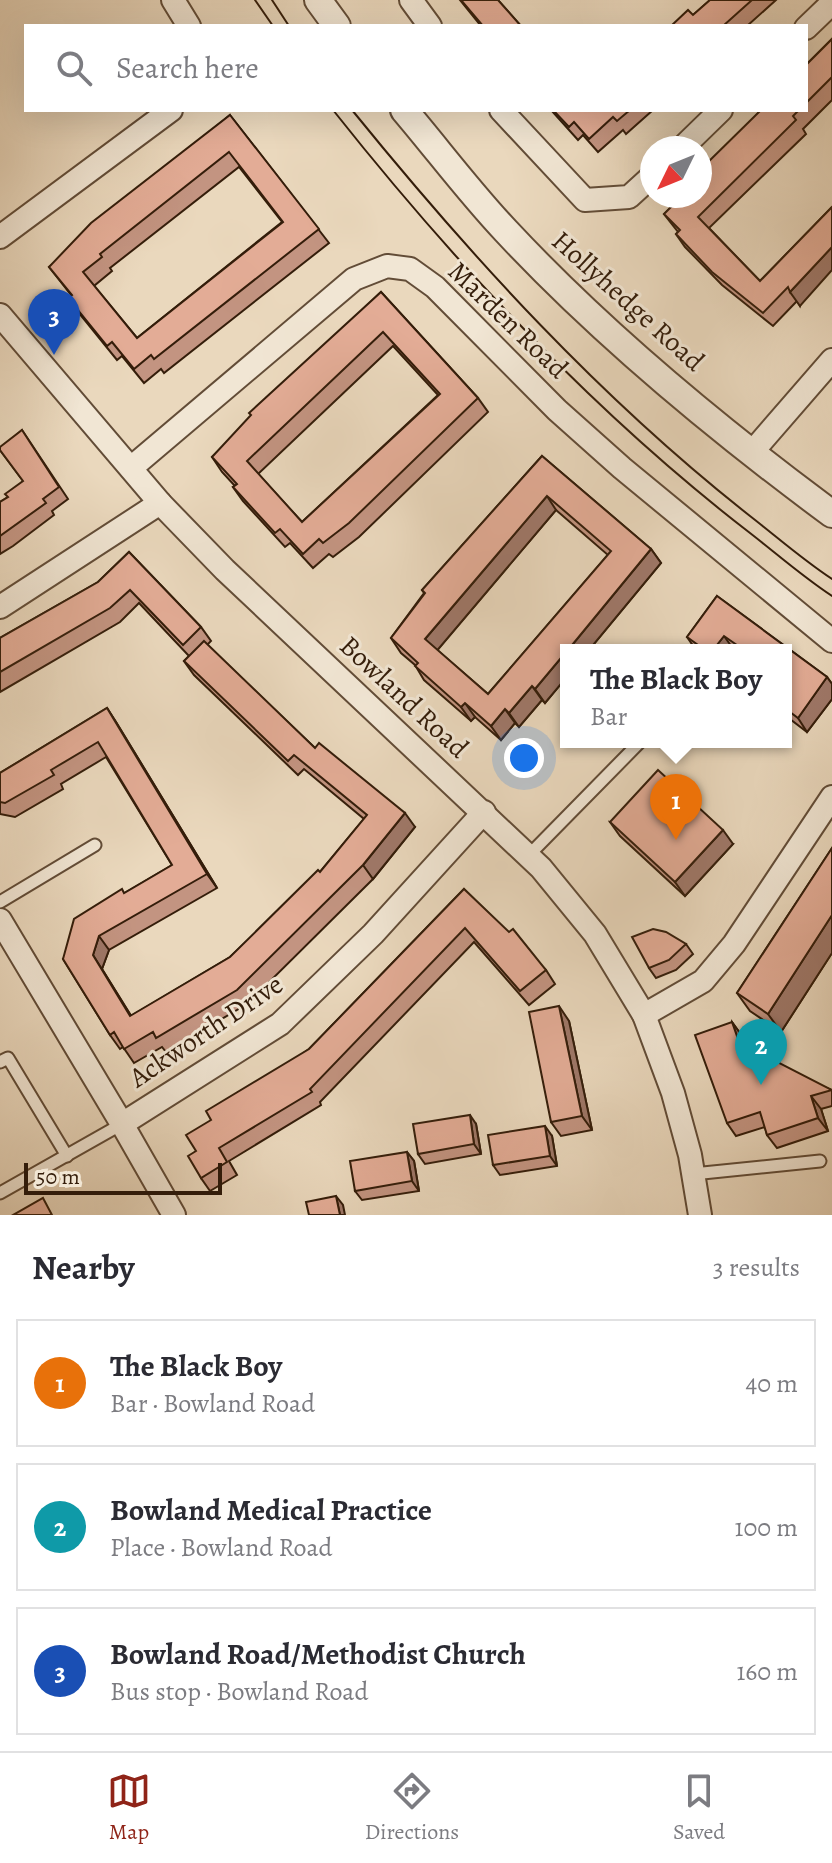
<!DOCTYPE html>
<meta charset="utf-8">
<style>
:root{--surface:#fff;--page:#f2f2f3;--text:#2b2b33;--muted:#7c7c81;--line:#e1e1e2;--accent:#8f2418}
body{margin:0;font-family:Alegreya,serif;background:var(--page);color:var(--text)}
.compass{position:absolute;left:640px;top:136px;width:72px;height:72px;border-radius:50%;background:var(--surface);box-shadow:0 8px 32px #0002;rotate:227deg}
.scale{position:absolute;left:24px;bottom:20px;width:198px;box-sizing:border-box;padding-left:8px;border:4px solid #341d0a;border-top:0;font-size:22px;line-height:28px;white-space:nowrap;color:#341d0a;-webkit-text-stroke:6px #f1e6d4;paint-order:stroke}
.you{position:absolute;left:524px;top:758px;width:28px;height:28px;margin:-20px;border:6px solid #fff;border-radius:50%;background:#1a73e8;box-shadow:0 0 0 12px #1a73e833}
.badge{display:grid;place-items:center;width:52px;height:52px;border-radius:50%;background:var(--accent);color:#fff;font-size:26px;font-weight:700}
.pin{position:absolute;translate:-50% -66px;filter:drop-shadow(0 2px 4px #0008)}
.pin::after{content:'';position:absolute;top:42px;width:28px;height:24px;background:inherit;clip-path:polygon(0 0,100% 0,50% 100%)}
.popup{position:absolute;left:560px;top:644px;width:232px;height:104px;box-sizing:border-box;display:grid;place-content:center;border-radius:0px;background:var(--surface);filter:drop-shadow(0 2px 6px #0005);font-size:26px;white-space:nowrap;color:var(--muted)}
.popup b{font-size:30px;color:var(--text)}
.popup::after{content:'';position:absolute;left:50%;top:100%;margin-left:-16px;border:16px solid transparent;border-top-color:var(--surface)}
.list{margin:0;padding:0;list-style:none}
h2{display:flex;justify-content:space-between;align-items:center;height:104px;margin:0;padding:0 32px;font-size:34px}
h2 small{font-size:26px;font-weight:400;color:var(--muted)}
.list li{display:grid;grid-template-columns:52px 1fr auto;gap:24px;align-items:center;box-sizing:border-box;height:128px;margin:0 16px 16px;padding:0 16px;border:2px solid var(--line);border-radius:0px}
.list b{display:block;font-size:30px;white-space:nowrap}
.list p{margin:0;font-size:26px;white-space:nowrap;color:var(--muted)}
.list em{font-size:26px;font-style:normal;color:var(--muted)}
.icon{flex:none;width:44px;height:44px;fill:none;stroke:currentColor;stroke-width:2;stroke-linecap:round;stroke-linejoin:round}
.map{position:relative;flex:none;width:832px;height:1215px;overflow:hidden}
.search{position:absolute;background:var(--surface);box-shadow:0 8px 32px #0002;left:24px;right:24px;top:24px;height:88px;display:flex;align-items:center;gap:20px;box-sizing:border-box;padding:0 28px;border-radius:0px;color:var(--muted);font-size:30px}
.sheet{height:536px;background:var(--surface)}
nav{display:flex;justify-content:space-around;align-items:center;box-sizing:border-box;height:112px;border-top:2px solid var(--line);background:var(--surface);font-size:22px;color:var(--muted)}
nav a{display:grid;justify-items:center;gap:4px}
nav .on{color:var(--accent)}
.map>svg:first-child{display:block}
.lines{fill:none;stroke-linecap:round;stroke-linejoin:round}
.service-casing{stroke:#624c37;stroke-width:15}
.minor-casing{stroke:#624c37;stroke-width:26}
.tertiary-casing{stroke:#624c37;stroke-width:30}
.service{stroke:#f1e6d4;stroke-width:11}
.minor{stroke:#f1e6d4;stroke-width:22}
.tertiary{stroke:#f1e6d4;stroke-width:26}
.tram{stroke:#341d0a;stroke-width:2}
.wall{fill:#c39481;stroke:#341d0a;stroke-width:2;fill-rule:evenodd}
.shaded-wall{fill:#9f7869;stroke:#341d0a;stroke-width:2}
.building{fill:#e3ac96;stroke:#341d0a;stroke-width:2;fill-rule:evenodd}
.labels{text-anchor:middle;dominant-baseline:central;stroke-width:6;stroke-linejoin:round;paint-order:stroke}
.street-label{font-size:28px;fill:#341d0a;stroke:#f1e6d4}
</style>
<div class="map">
<svg width="832" height="1215" viewBox="0 0 832 1215">
<rect width="100%" height="100%" fill="#ead8bd"/>
<filter id="stains"><feTurbulence type="fractalNoise" baseFrequency=".0025" numOctaves="4"/><feColorMatrix values="0 0 0 0 .2 0 0 0 0 .09 0 0 0 0 .02 0 0 0 .5 -.17"/></filter>
<radialGradient id="worn" r=".72"><stop offset=".6" stop-color="#630" stop-opacity="0"/><stop offset="1" stop-color="#630" stop-opacity=".3"/></radialGradient>
<g class="lines">
<g class="service-casing">
<g id="service">
<polyline points="528,856 640,742"/>
<polyline points="0,902 95,845"/>
<polyline points="0,1062 8,1058 67,1156"/>
<polyline points="693,1174 820,1161"/>
<polyline points="0,1193 122,1124"/>
</g>
</g>
<g class="minor-casing">
<g id="minor">
<polyline points="173,0 189,26"/>
<polyline points="411,0 430,26"/>
<polyline points="806,28 832,3"/>
<polyline points="501,110 585,200 629,197 652,176"/>
<polyline points="682,148 721,110"/>
<polyline points="0,237 171,110"/>
<polyline points="0,315 160,503 225,570 541,868 595,934 644,1015 673,1093 690,1155 700,1215"/>
<polyline points="753,451 832,360"/>
<polyline points="131,468 354,279 387,266 410,269 435,287 557,410 622,468 832,641"/>
<polyline points="0,607 160,503"/>
<polyline points="0,920 122,1124 280,1024 373,934 484,812"/>
<polyline points="644,1015 703,981 734,944 832,797"/>
<polyline points="122,1124 174,1215"/>
</g>
</g>
<g class="tertiary-casing">
<g id="tertiary">
<polyline points="318,0 337,26"/>
<path d="M404 110C438 150 470 193 506 231 604 336 717 429 832 514"/>
</g>
</g>
<use href="#service" class="service"/>
<use href="#minor" class="minor"/>
<use href="#tertiary" class="tertiary"/>
<g class="tram">
<polyline points="255,0 273,26"/>
<polyline points="272,0 289,26"/>
<path d="M333 110C455 264 594 413 750 533 777 554 803 577 832 596"/>
<path d="M352 110C472 258 600 398 750 516 777 537 803 560 832 579"/>
</g>
</g>
<g class="wall">
<polygon points="460,0 498,0 521,26 481,26"/>
<polygon points="710,0 776,0 747,26 671,26 693,15"/>
<polygon points="832,39 832,100 803,129 806,134 709,228 760,281 832,207 800,306 797,301 773,326 722,285 685,247 676,234 678,232 664,214 682,196 761,110 806,110 806,65"/>
<polygon points="551,110 653,110 626,134 623,130 598,152 583,135 578,140"/>
<path d="M230 115 329 243 164 373 161 369 144 383 122 356 117 360 78 312 68 298 71 295 49 267ZM239 167 282 222 137 338 94 286 112 271 110 268Z"/>
<path d="M381 292 478 398 488 412 359 537 333 557 329 554 313 568 290 543 285 547 243 501 233 487 235 486 222 472 212 457ZM393 346 438 395 302 522 258 474Z"/>
<polygon points="22,430 68,499 52,511 54,515 13,546 0,554 0,502 8,497 23,481 0,450"/>
<path d="M542 456 651 549 661 563 545 703 542 700 519 727 515 723 501 740 475 717 471 721 424 680 415 665 401 653 391 638 424 593 422 590ZM556 510 608 555 488 694 437 650Z"/>
<polygon points="129,552 201,627 211,641 207,645 315,748 415,827 373,879 247,1004 166,1052 162,1047 134,1063 123,1047 120,1049 110,1035 63,959 125,893 172,865 106,757 61,784 63,789 15,817 0,814 0,773 107,708 116,722 217,888 109,950 102,969 131,1016 230,957 320,872 364,819 304,769 298,775 194,675 184,661 189,656 139,603 120,622 0,692 0,638 98,582"/>
<polygon points="717,596 827,677 832,684 832,699 807,732 786,716 786,650 696,650 687,637"/>
<polygon points="610,822 733,844 685,896 620,836"/>
<polygon points="832,848 832,953 781,1032 750,1011 737,993"/>
<polygon points="464,889 546,970 555,984 529,1005 474,942 320,1102 321,1105 229,1161 237,1175 210,1191 201,1178 196,1151 211,1120 309,1049"/>
<polygon points="686,944 693,954 676,970 656,978 649,968"/>
<polygon points="569,1021 592,1130 561,1136 551,1122"/>
<polygon points="732,1022 742,1036 749,1057 832,1090 832,1106 821,1109 828,1131 777,1148 767,1135 765,1127 736,1136 727,1123"/>
<polygon points="476,1124 481,1154 425,1164 418,1154"/>
<polygon points="552,1136 557,1166 500,1175 493,1165"/>
<polygon points="407,1152 414,1161 419,1191 362,1200 355,1191"/>
</g>
<g class="shaded-wall">
<polygon points="832,247 832,270 800,306 790,292"/>
<polygon points="547,496 556,510 435,653 425,639"/>
<polygon points="651,549 661,563 589,650 568,650"/>
<polygon points="724,636 734,650 713,650"/>
<polygon points="566,652 566,678 545,703 535,689"/>
<polygon points="827,677 832,684 832,699 807,732 798,718"/>
<polygon points="532,686 542,700 519,727 509,713"/>
<polygon points="465,703 475,717 471,721 461,707"/>
<polygon points="107,708 116,722 217,888 207,874"/>
<polygon points="505,709 515,723 501,740 491,726"/>
<polygon points="405,813 415,827 373,879 363,865"/>
<polygon points="723,830 733,844 685,896 675,882"/>
<polygon points="832,915 832,953 781,1032 768,1014"/>
<polygon points="99,936 109,950 102,969 140,1030 93,955"/>
<polygon points="559,1006 569,1021 592,1130 582,1116"/>
<polygon points="732,1022 742,1036 755,1072 745,1059"/>
<polygon points="811,1096 821,1109 828,1131 818,1118"/>
<polygon points="470,1115 476,1124 481,1154 474,1144"/>
<polygon points="545,1126 552,1136 557,1166 550,1156"/>
<polygon points="407,1152 414,1161 419,1191 412,1181"/>
<polygon points="336,1196 343,1205 345,1215 340,1215"/>
</g>
<g class="building">
<polygon points="461,0 498,0 521,26 483,26"/>
<polygon points="710,0 752,0 723,26 671,26 688,10 693,15"/>
<polygon points="832,39 832,77 806,103 806,65"/>
<polygon points="553,110 630,110 617,121 613,117 589,139 574,122 569,127"/>
<polygon points="761,110 799,110 793,116 796,120 698,217 760,281 832,207 832,247 790,292 788,287 763,313 712,272 676,234 680,230 664,214 682,196 700,196 700,170"/>
<path d="M230 115 319 229 154 359 151 355 134 369 112 342 107 346 68 298 72 295 49 267 91 223ZM229 152 283 222 137 338 83 272 102 257 100 254Z"/>
<path d="M381 292 478 398 349 523 323 543 319 539 303 554 280 529 275 533 233 487 237 484 212 457 251 415 249 413ZM383 332 440 394 302 522 247 461Z"/>
<polygon points="22,430 59,487 43,499 46,503 0,536 0,502 8,497 5,494 23,481 0,450 0,447"/>
<path d="M542 456 651 549 568 650H566V652L535 689 532 686 509 713 505 709 491 726 465 703 461 707 415 666 418 663 391 638 425 593 422 590ZM547 496 611 551 488 694 425 639Z"/>
<polygon points="129,552 201,627 183,645 130,590 110,608 0,672 0,638 98,582"/>
<polygon points="717,596 827,677 798,718 786,709 786,688 789,684 786,681 786,650 744,650 724,636 713,650 705,650 687,637"/>
<polygon points="204,641 315,748 319,743 405,813 363,865 237,990 156,1038 153,1032 124,1049 114,1032 110,1035 63,959 74,919 122,889 124,893 172,865 98,742 51,770 54,775 5,803 0,802 0,773 107,708 207,874 99,936 93,955 130,1016 230,957 318,870 320,872 367,815 294,755 288,761 184,661"/>
<polygon points="658,770 723,830 675,882 610,822"/>
<polygon points="832,848 832,915 768,1014 737,993"/>
<polygon points="464,889 509,932 513,929 546,970 520,991 465,928 310,1089 312,1092 219,1148 227,1162 201,1178 188,1156 196,1151 186,1135 211,1120 206,1111 309,1049"/>
<polygon points="653,929 666,932 686,944 669,960 649,968 632,937"/>
<polygon points="559,1006 582,1116 551,1122 529,1012"/>
<polygon points="732,1022 745,1059 760,1053 832,1090 811,1096 818,1118 767,1135 760,1112 727,1123 695,1035"/>
<polygon points="470,1115 474,1144 418,1154 413,1124"/>
<polygon points="545,1126 550,1156 493,1165 488,1135"/>
<polygon points="407,1152 412,1181 355,1191 350,1161"/>
<polygon points="336,1196 340,1215 309,1215 306,1202"/>
<polygon points="43,1198 52,1215 13,1215"/>
</g>
<g class="labels">
<g class="street-label">
<text transform="translate(628 301) rotate(42)">Hollyhedge Road</text>
<text transform="translate(508 320) rotate(44)">Marden Road</text>
<text transform="translate(404 697) rotate(43)">Bowland Road</text>
<text transform="translate(206 1031) rotate(-34)">Ackworth Drive</text>
</g>
</g>
<rect width="100%" height="100%" filter="url(#stains)"/>
<rect width="100%" height="100%" fill="url(#worn)"/>
</svg>
<svg class="compass" viewBox="-18 -18 36 36"><path d="M0-13l5 13h-10z" fill="#e53935"/><path d="M0 13l5-13h-10z" fill="#7c7c81"/></svg>
<div class="scale">50 m</div>
<div class="you"></div>
<div class="pin badge" style="left:676px;top:840px;background:#e8710a">1</div>
<div class="popup"><b>The Black Boy</b>Bar</div>
<div class="pin badge" style="left:761px;top:1085px;background:#0f9aa8">2</div>
<div class="pin badge" style="left:54px;top:355px;background:#1a4fb4">3</div>
<div class="search"><svg class="icon" aria-label="search" viewBox="0 0 24 24"><circle cx="10" cy="10" r="6"/><path d="M15 15l6 6"/></svg>Search here</div>
</div>
<section class="sheet">
<h2>Nearby<small>3 results</small></h2>
<ul class="list">
<li><span class="badge" style="background:#e8710a">1</span><div><b>The Black Boy</b><p>Bar · Bowland Road</p></div><em>40 m</em></li>
<li><span class="badge" style="background:#0f9aa8">2</span><div><b>Bowland Medical Practice</b><p>Place · Bowland Road</p></div><em>100 m</em></li>
<li><span class="badge" style="background:#1a4fb4">3</span><div><b>Bowland Road/Methodist Church</b><p>Bus stop · Bowland Road</p></div><em>160 m</em></li>
</ul>
</section>
<nav>
<a class="on"><svg class="icon" aria-label="map" viewBox="0 0 24 24"><path d="M3 6l6-2 6 2 6-2v14l-6 2-6-2-6 2zM9 4v14M15 6v14"/></svg>Map</a>
<a><svg class="icon" aria-label="directions" viewBox="0 0 24 24"><path d="M12 3l9 9-9 9-9-9zM9 14v-3h6M13 9l2 2-2 2"/></svg>Directions</a>
<a><svg class="icon" aria-label="saved" viewBox="0 0 24 24"><path d="M7 4h10v16l-5-4-5 4z"/></svg>Saved</a>
</nav>
